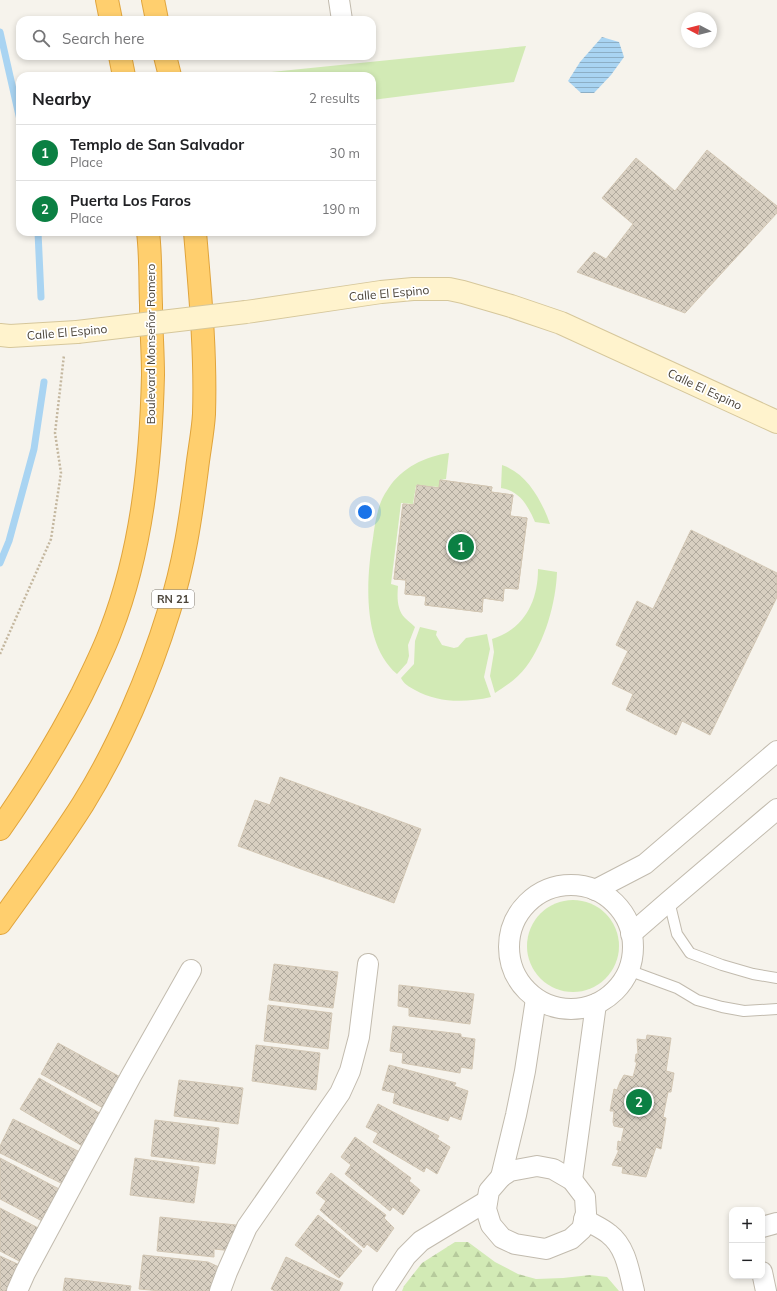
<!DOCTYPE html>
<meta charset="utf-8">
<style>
:root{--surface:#fff;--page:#f2f2f2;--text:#202124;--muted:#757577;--line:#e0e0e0;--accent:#0b8043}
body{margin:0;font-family:Mulish,sans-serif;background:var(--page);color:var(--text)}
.controls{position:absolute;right:12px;bottom:12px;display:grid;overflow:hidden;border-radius:8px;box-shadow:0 2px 6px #0003}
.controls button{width:36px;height:36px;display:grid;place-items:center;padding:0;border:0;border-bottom:1px solid var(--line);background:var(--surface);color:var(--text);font:20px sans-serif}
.compass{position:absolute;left:681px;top:12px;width:36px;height:36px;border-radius:50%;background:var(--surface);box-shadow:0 2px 6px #0003;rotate:277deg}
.you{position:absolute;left:365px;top:512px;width:14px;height:14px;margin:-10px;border:3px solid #fff;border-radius:50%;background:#1a73e8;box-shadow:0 0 0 6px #1a73e833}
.badge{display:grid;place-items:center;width:26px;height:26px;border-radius:50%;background:var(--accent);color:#fff;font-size:13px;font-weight:700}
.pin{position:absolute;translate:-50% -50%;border:2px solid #fff;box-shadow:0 1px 4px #0006}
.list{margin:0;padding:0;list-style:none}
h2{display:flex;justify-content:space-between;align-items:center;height:52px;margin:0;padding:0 16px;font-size:17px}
h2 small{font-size:13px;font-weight:400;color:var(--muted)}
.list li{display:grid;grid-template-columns:26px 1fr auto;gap:12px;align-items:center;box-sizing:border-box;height:56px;padding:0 16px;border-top:1px solid var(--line)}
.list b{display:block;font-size:15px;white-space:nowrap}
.list p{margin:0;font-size:13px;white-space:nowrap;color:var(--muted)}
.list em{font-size:13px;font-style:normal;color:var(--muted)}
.icon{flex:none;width:22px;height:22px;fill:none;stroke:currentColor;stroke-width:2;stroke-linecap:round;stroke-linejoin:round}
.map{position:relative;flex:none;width:777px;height:1291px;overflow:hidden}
.search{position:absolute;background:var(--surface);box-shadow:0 2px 6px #0003;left:16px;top:16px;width:360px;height:44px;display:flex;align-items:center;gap:10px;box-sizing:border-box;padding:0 14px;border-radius:12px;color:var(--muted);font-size:15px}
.panel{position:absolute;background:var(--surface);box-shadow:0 2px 6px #0003;left:16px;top:72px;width:360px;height:164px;border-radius:12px}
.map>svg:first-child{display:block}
.grass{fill:#d2eab5}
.forest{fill:url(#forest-firs)}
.water{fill:url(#water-rules)}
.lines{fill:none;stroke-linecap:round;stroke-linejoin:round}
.stream{stroke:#a9d4f2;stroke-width:7}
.building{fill:url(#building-cross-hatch);stroke:#d3c7b4}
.lane-casing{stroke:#c2bbae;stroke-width:12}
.street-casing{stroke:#c2bbae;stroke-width:22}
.secondary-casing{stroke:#d6c79b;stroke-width:24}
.highway-casing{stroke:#e0a43c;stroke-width:24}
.path{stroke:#c4b79f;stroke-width:2.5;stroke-dasharray:2 2;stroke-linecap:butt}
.lane{stroke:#fff;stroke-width:10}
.street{stroke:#fff;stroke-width:20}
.secondary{stroke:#fff3cd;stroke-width:22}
.highway{stroke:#ffcf6e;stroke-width:22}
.secondary-bridge-casing{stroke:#d6c79b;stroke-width:24;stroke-linecap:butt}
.secondary-bridge{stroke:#fff3cd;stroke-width:22}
.labels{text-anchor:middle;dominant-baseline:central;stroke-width:3.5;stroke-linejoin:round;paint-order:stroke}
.shield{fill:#fff;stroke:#817c74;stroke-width:1}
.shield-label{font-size:11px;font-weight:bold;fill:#4b4439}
.street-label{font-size:12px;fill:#4b4439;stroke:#fff}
</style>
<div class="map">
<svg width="777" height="1291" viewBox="0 0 777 1291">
<defs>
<pattern id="forest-firs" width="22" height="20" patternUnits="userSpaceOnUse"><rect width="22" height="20" fill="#d2eab5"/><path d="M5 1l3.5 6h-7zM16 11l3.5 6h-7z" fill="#b6ca9c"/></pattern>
<pattern id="water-rules" width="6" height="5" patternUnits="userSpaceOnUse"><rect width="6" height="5" fill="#a9d4f2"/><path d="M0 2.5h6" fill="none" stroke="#8caec5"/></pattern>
<pattern id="building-cross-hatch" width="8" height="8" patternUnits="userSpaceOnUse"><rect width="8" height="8" fill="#d8cfc1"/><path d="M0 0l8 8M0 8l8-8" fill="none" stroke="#b1aa9e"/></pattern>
</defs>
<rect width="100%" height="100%" fill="#f6f3ec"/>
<g class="grass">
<polygon points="526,46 514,82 372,100 372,76 243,76 243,75"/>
<path d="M449 453 446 479 440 480 439 487 417 485 416 486 413 504 401 503 391 584 398 586C397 597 397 610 405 618 408 621 412 624 415 627L408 645 409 656 407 663 397 674C362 644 366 580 373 538 375 522 378 502 388 489 401 468 426 456 449 453Z"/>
<path d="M502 465C527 473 542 501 550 524L535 522C528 506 520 491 501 488Z"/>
<path d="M538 569 557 572C556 602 545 642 526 667 518 678 506 686 495 693L490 676 494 652 492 639C524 629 538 602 538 569Z"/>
<path d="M420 627 437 631 436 635 442 645 454 648 458 647 466 638 487 634 490 649 484 677 491 697C465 703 438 703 415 690 409 687 403 683 401 678L414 664 415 641Z"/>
<circle cx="573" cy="946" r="46"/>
</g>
<polygon class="forest" points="455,1242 468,1242 495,1262 518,1274 536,1279 563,1278 590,1275 607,1277 619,1291 402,1291 404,1286 422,1263"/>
<polygon class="water" points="602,37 619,42 624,57 611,75 594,93 581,93 568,81 580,62"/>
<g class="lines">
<g class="stream">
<polyline points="0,32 20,120"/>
<polyline points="38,232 41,297"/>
<polyline points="0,563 9,541 34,449 44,382"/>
</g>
</g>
<g class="building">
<polygon points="707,150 777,206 777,213 685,313 577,272 594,252 606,259 633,224 602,198 636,158 675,191"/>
<polygon points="440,480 492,487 491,492 513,495 510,516 527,518 518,589 504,588 503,601 483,598 482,612 425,605 426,596 405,594 406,580 394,579 403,504 414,505 417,485 439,488"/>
<polygon points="440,480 492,487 491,492 513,495 510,516 527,518 518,589 504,588 503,601 483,598 482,612 425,605 426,596 405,594 406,580 394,579 403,504 414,505 417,485 439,488"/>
<polygon points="691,530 777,573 777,597 710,735 682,721 676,735 626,710 633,694 612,684 628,651 616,645 637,601 653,609"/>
<polygon points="280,777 421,829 394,903 238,846 255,800 270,805"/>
<polygon points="274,964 338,972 333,1008 269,1000"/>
<polygon points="399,985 474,994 470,1024 409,1016 409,1008 398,1006"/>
<polygon points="268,1005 332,1013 328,1049 264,1041"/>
<polygon points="393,1026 461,1034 461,1037 475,1039 472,1069 461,1067 460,1073 402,1063 403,1053 390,1051"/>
<polygon points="647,1035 671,1038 666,1071 674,1073 671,1092 668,1092 663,1117 666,1118 661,1149 656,1147 646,1177 622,1173 623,1167 612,1165 619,1150 617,1150 618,1141 621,1142 624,1128 614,1126 613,1122 614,1111 610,1111 614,1089 617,1090 620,1082 624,1075 633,1077 637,1062 635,1062 636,1054 638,1054 637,1039 646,1040"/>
<polygon points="58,1043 124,1079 107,1110 41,1074"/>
<polygon points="256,1045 320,1053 316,1090 252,1081"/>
<polygon points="389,1065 456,1083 454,1086 468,1091 461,1120 450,1116 448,1121 393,1103 395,1093 382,1090"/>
<polygon points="39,1078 103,1115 84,1147 20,1109"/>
<polygon points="179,1080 243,1088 238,1124 174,1116"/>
<polygon points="378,1104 439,1136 437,1139 450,1147 437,1174 426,1167 424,1172 373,1142 378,1133 366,1127"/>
<polygon points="13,1119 82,1153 67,1186 0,1153 0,1146"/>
<polygon points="155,1120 219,1128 215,1164 151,1156"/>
<polygon points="355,1137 411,1178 409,1181 420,1190 403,1215 393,1207 390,1211 345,1174 351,1165 341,1157"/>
<polygon points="0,1158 63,1191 46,1223 0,1199"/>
<polygon points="135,1158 199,1167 194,1203 130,1195"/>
<polygon points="331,1173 386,1215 384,1218 394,1228 377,1252 367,1244 364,1248 320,1210 326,1201 316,1193"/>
<polygon points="0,1208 42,1230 25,1264 0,1251"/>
<polygon points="318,1215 362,1251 339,1278 295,1245"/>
<polygon points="160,1217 236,1225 233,1251 214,1249 214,1257 157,1251"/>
<polygon points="143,1255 208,1262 221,1268 215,1291 161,1291 139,1289"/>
<polygon points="0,1256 24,1267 12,1291 0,1291"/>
<polygon points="286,1257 343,1283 339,1291 275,1291 271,1289"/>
<polygon points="65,1278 131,1286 130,1291 63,1291"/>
</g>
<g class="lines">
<g class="lane-casing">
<g id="lane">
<polyline points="669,901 677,934 690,953 722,965 753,974 777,978"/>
<polyline points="628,970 677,988 697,1000 722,1007 744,1011 777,1009"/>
</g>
</g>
<g class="street-casing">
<g id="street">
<polyline points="339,0 342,20"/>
<circle cx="571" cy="947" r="62"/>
<polyline points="595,890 645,864 777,751"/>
<polyline points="631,934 669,901 777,809"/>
<polygon points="537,1166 553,1169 572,1180 585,1197 586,1213 582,1229 571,1239 546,1249 515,1244 502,1238 491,1225 486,1209 489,1191 501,1177 510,1171"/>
<polyline points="501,1177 516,1115 525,1071 536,999"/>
<polyline points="572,1180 596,1004"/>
<path d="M584 1219C592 1224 602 1228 609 1234 626 1247 629 1271 634 1291"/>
<polyline points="762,1227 777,1223"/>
<polyline points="762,1272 766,1291"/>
<polyline points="17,1291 25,1273 131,1076 191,970"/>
<polyline points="220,1291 227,1272 247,1227 340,1093 350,1071 359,1037 368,964"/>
<polyline points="383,1291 406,1256 421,1241 487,1201"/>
</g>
</g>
<g class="secondary-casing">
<g id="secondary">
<polyline points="246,312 381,292 413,289 449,289 463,292 511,306 561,323 777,422"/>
<polyline points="0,335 10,336 77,332"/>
</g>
</g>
<g class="highway-casing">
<g id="highway">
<polyline points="107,0 111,20"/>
<polyline points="153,0 157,20"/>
<polyline points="120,56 124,76"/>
<polyline points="165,56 170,76"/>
<path d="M0 829C30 786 58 741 82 694 92 673 103 652 111 630 142 550 151 460 153 375 153 352 151 328 151 305 150 281 151 256 148 232"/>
<path d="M0 923C28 884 57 845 83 804 119 746 149 676 169 611 184 565 191 516 197 469 199 451 203 432 204 414 206 353 200 292 195 232"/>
</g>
</g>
<polyline class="path" points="0,654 51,539 61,473 55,433 64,355"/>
<use href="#lane" class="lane"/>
<use href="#street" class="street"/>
<use href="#secondary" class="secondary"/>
<use href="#highway" class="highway"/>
<g class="secondary-bridge-casing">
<polyline id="secondary-bridge" points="77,332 246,312"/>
</g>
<use href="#secondary-bridge" class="secondary-bridge"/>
</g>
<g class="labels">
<rect class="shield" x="152" y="590" width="42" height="18" rx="3"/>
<g class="shield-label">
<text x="173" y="599">RN 21</text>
</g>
<g class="street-label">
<text transform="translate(389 293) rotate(-5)">Calle El Espino</text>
<text transform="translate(67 332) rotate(-5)">Calle El Espino</text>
<text transform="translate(150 344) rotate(-90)">Boulevard Monseñor Romero</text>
<text transform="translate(705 389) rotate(25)">Calle El Espino</text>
</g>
</g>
</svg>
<div class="controls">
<button>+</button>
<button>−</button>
</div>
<svg class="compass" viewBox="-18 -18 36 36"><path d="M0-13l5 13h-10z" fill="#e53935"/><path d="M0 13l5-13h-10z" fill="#757577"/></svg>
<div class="you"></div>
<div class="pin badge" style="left:461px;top:547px">1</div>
<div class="pin badge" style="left:639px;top:1102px">2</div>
<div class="search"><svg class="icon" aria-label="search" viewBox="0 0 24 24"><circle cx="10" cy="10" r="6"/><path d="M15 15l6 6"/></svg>Search here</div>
<section class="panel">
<h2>Nearby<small>2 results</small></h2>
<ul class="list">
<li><span class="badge">1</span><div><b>Templo de San Salvador</b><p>Place</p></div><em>30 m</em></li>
<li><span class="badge">2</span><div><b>Puerta Los Faros</b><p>Place</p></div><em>190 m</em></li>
</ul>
</section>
</div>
